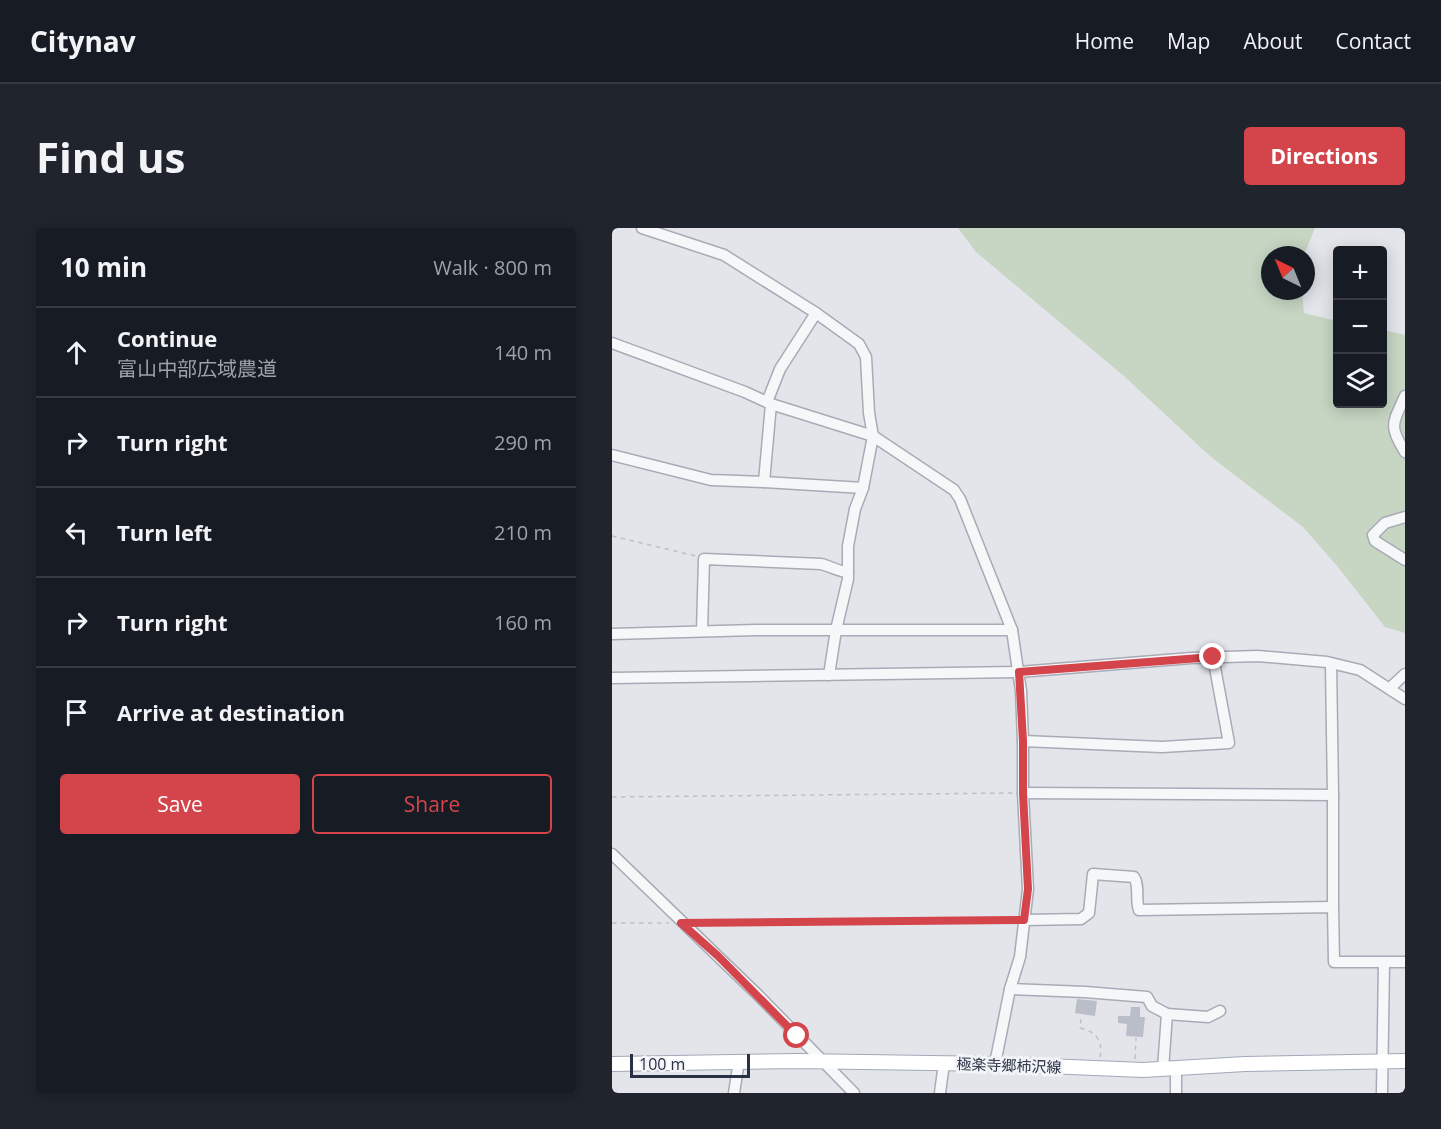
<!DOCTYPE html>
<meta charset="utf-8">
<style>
:root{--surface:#171b24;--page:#20242c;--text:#f1f3f6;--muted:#9ea1a6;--line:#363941;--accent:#d4444b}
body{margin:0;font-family:"Open Sans","Noto Sans JP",sans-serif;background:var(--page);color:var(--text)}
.controls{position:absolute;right:18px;top:18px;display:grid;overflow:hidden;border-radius:6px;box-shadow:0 3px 15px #0003}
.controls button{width:54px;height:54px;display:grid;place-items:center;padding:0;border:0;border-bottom:2px solid var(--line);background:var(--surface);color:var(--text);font:30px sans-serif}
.compass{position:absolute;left:649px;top:18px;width:54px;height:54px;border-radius:50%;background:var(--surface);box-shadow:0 3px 15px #0003;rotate:317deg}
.scale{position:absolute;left:18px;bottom:15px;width:120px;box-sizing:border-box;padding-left:6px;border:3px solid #2a3144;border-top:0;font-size:16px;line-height:21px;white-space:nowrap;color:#2a3144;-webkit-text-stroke:4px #f2f4f8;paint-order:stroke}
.stop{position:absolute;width:18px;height:18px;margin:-14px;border:4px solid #d4444b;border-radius:50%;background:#fff}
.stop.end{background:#d4444b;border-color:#fff;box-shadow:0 2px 6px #0008}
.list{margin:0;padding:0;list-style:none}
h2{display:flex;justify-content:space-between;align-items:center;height:78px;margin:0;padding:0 24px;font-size:26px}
h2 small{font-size:20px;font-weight:400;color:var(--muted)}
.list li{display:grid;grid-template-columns:39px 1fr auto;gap:18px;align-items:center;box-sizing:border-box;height:90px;padding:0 24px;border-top:2px solid var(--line)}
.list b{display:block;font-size:22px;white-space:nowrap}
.list p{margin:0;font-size:20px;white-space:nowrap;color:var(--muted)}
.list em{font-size:20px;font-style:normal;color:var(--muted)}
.actions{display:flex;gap:12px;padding:18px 24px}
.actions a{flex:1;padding:14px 0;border:2px solid var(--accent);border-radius:6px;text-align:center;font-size:21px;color:var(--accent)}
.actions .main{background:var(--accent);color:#fff}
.icon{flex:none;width:33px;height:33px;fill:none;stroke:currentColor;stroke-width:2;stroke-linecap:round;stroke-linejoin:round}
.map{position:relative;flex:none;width:793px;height:865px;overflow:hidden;border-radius:6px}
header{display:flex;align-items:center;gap:36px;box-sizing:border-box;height:84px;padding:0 30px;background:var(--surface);border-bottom:2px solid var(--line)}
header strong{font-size:28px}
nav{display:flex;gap:33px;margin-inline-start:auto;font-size:21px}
.intro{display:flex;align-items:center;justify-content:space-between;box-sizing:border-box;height:144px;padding:0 36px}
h1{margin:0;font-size:42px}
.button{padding:15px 27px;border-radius:6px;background:var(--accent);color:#fff;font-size:21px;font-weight:700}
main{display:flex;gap:36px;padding:0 36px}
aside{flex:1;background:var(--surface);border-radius:6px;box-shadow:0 3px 15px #0003}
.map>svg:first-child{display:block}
.green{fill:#c6d6c3}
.building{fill:#b9bec9}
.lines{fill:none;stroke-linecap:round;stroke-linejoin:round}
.minor-casing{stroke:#a8abb6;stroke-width:13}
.major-casing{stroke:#a1a8b8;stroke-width:16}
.path{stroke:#bdc0c6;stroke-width:1.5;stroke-dasharray:4.5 4.5;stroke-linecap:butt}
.minor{stroke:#f6f7f9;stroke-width:10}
.major{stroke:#fff;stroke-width:14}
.route{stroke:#d4444b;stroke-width:8}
.labels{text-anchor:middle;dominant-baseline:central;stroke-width:6;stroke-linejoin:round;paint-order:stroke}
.street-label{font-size:15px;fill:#2a3144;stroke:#f2f4f8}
</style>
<header>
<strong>Citynav</strong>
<nav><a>Home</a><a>Map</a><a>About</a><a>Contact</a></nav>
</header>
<div class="intro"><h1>Find us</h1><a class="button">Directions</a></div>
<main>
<aside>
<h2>10 min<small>Walk · 800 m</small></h2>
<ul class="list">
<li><svg class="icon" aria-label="ahead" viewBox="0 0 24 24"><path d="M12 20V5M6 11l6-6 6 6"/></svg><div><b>Continue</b><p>富山中部広域農道</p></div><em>140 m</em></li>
<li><svg class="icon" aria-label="right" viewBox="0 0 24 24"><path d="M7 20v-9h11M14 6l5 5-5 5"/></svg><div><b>Turn right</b></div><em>290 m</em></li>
<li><svg class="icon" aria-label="left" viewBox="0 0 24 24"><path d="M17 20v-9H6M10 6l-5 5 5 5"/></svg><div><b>Turn left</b></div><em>210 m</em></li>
<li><svg class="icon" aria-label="right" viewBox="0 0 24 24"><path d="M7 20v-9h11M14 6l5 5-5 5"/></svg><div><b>Turn right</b></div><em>160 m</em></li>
<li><svg class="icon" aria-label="arrive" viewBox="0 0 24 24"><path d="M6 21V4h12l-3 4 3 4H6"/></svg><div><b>Arrive at destination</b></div></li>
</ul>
<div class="actions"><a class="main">Save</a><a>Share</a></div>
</aside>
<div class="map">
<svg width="793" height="865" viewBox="0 0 793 865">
<rect width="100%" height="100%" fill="#e3e5eb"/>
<polygon class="green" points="346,0 703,0 692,27 658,27 658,63 690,63 692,85 725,93 726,176 770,176 771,102 793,107 793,405 773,399 726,339 691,299 599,229 513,149 364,24"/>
<g class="building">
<polygon points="465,771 485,773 483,788 463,785"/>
<polygon points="519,779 528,779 528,789 533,789 531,809 514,808 515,796 506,795 506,788 518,788"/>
</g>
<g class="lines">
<g class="minor-casing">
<g id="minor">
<polyline points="30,0 112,27 204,85"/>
<polyline points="0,115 133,164 159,176 261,208 342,262 348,271 400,402 409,463 411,513 411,565 416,661 408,729 398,761 383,836"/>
<path d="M793 168C781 195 776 197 793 224"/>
<polyline points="155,174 168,141 204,85 247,116 254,129 257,185 261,208 251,260 243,281 236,318 236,351 224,402 217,447"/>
<polyline points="159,176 152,254 251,260"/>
<polyline points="0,227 99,252 152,254"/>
<polyline points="793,289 773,295 761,307 763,313 793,332"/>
<path d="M90 403 92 331 209 336C218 338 227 344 236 344"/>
<polyline points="0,406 144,402 400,402"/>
<polyline points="719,436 721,567"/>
<polyline points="0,450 407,444 579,430 646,428 715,434 748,442 793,471"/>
<polyline points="778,460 793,446"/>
<polyline points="411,513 550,519 617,515 601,429"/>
<polyline points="411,565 721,567 721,679"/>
<polyline points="0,626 146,767 242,865"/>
<path d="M412 692 469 691 477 685 481 646 522 649C528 658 523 671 527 682L721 679 722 734H772"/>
<polyline points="398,761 473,764 535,769 540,778 555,786 551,841"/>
<polyline points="555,786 596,789 608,783"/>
<polyline points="564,840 564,865"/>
<polyline points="122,865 127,833"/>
<polyline points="328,865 332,835"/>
<polyline points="770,865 772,734 793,734"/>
</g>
</g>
<g class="major-casing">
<polyline id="major" points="0,836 187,833 383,836 531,842 633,836 793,833"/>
</g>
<g class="path">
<polyline points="0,308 84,328"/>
<polyline points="0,569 401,565"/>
<polyline points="86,694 402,692"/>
<polyline points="0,695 57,695"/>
<path d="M469 791 468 800C485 804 491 813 488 830"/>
<polyline points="523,831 524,810"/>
</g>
<use href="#minor" class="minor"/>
<use href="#major" class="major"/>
</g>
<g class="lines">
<polyline class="route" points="185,808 106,728 69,695 412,692 416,661 411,565 411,513 407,444 601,429"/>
</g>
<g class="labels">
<g class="street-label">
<text transform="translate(397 837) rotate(2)">極楽寺郷柿沢線</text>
</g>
</g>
</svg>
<div class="controls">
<button>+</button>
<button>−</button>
<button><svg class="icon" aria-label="layers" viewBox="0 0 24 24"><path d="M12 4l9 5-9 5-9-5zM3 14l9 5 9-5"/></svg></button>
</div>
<svg class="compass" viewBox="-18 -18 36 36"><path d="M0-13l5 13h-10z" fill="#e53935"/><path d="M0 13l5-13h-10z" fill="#9ea1a6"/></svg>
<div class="scale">100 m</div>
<div class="stop" style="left:185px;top:808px"></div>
<div class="stop end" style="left:601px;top:429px"></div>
</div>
</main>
